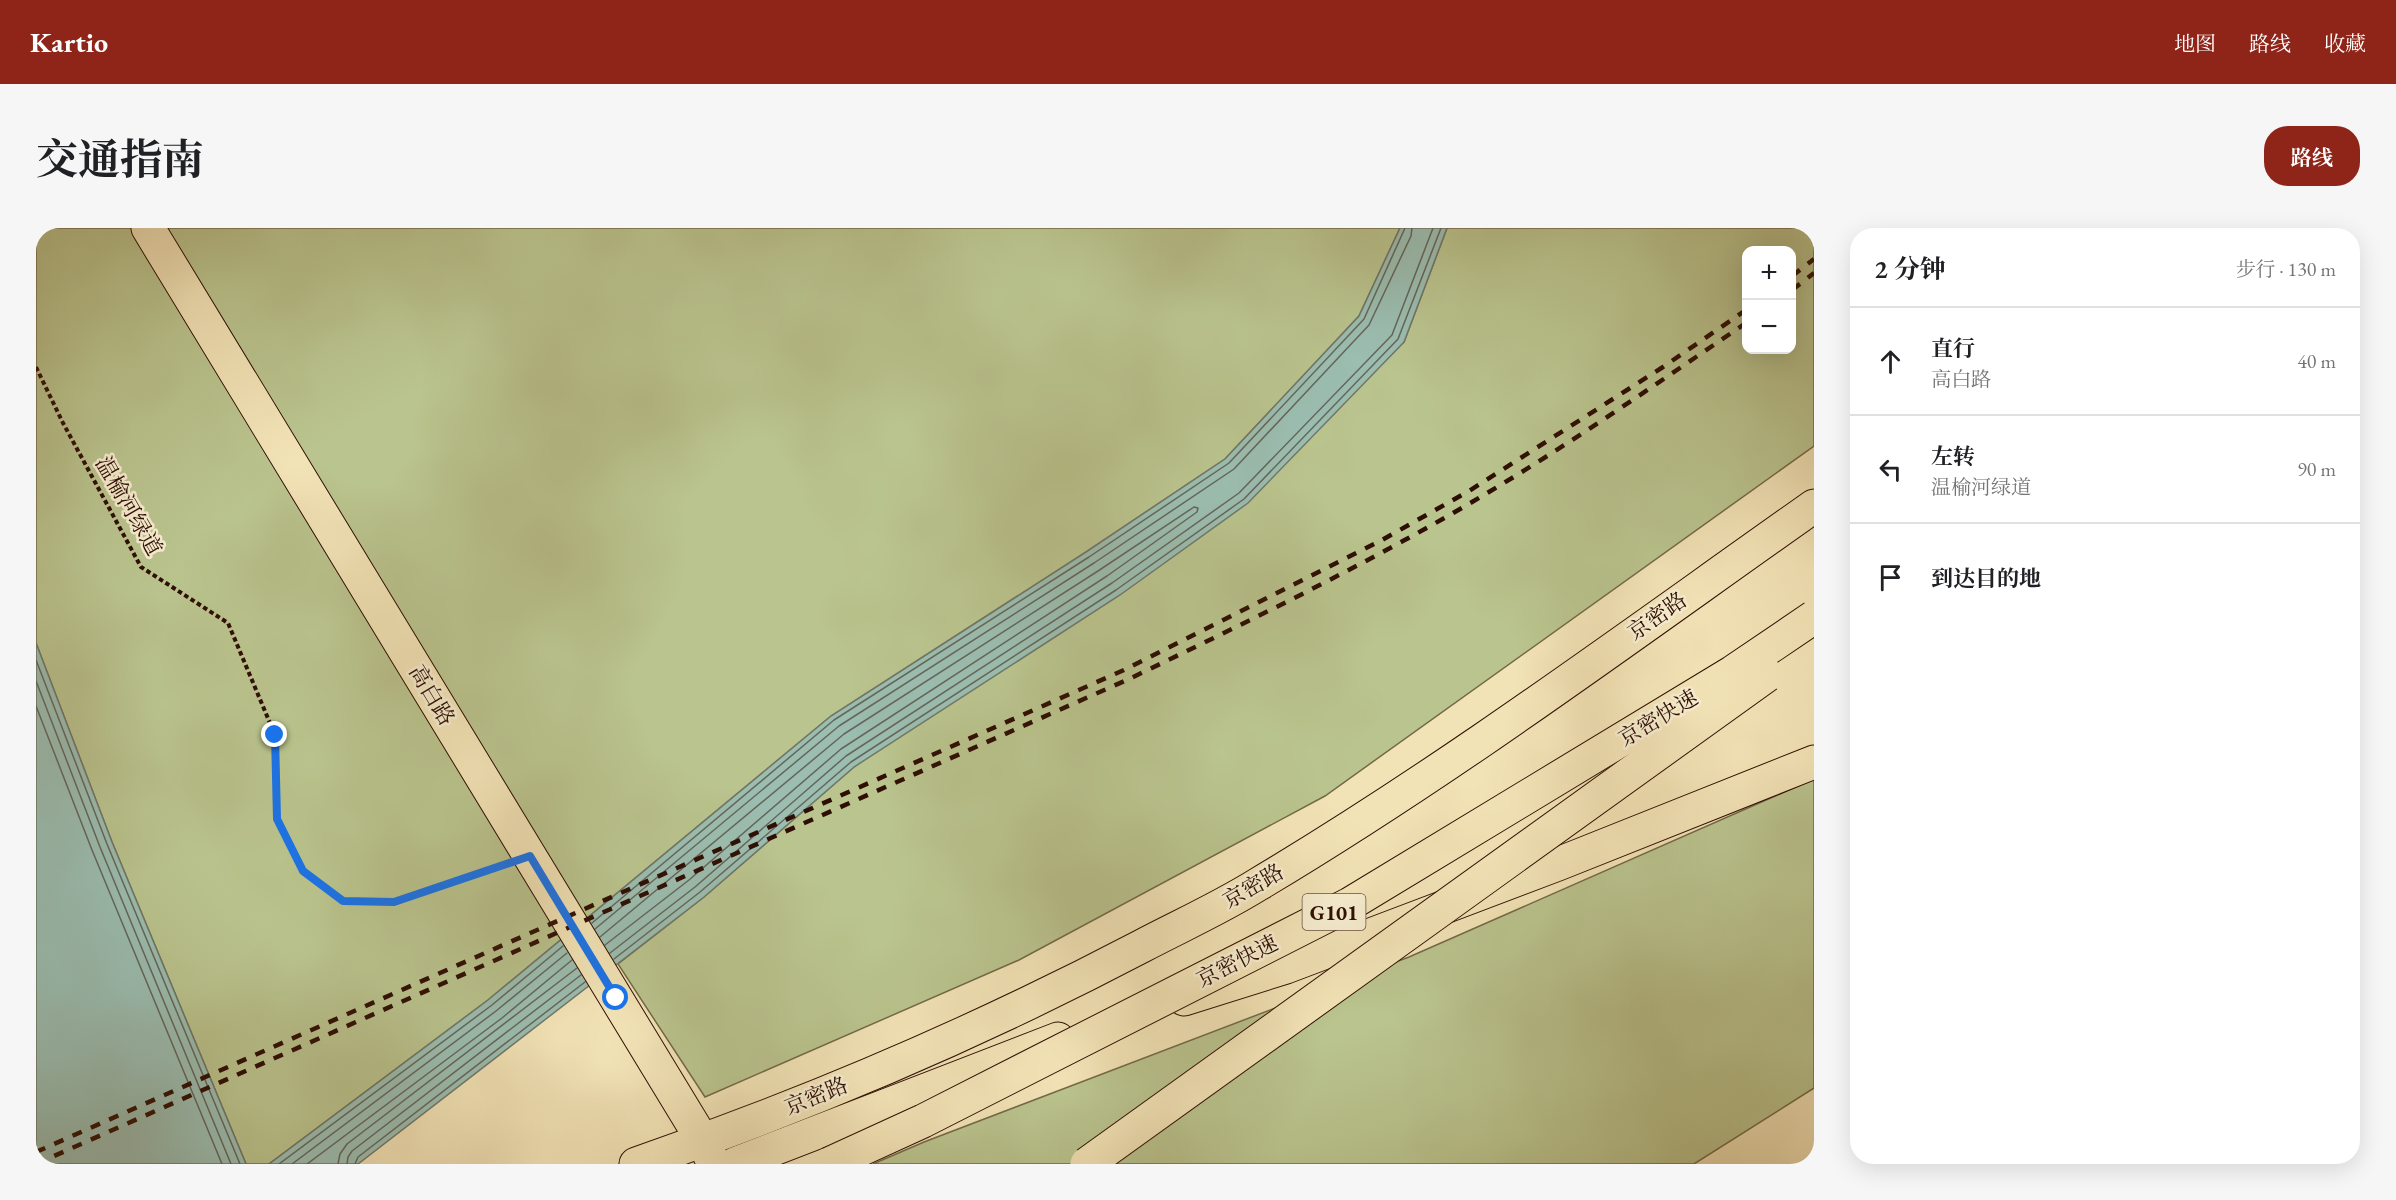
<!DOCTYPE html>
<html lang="zh">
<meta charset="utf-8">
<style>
:root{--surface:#fff;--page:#f6f6f6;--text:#202124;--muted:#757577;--line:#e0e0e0;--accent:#8f2418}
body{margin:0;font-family:"EB Garamond","Noto Serif SC",serif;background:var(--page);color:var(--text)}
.controls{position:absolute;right:18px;top:18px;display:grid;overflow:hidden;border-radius:12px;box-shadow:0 6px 24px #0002}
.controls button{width:54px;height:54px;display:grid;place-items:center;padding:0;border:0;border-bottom:2px solid var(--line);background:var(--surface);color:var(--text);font:30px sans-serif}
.stop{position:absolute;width:18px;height:18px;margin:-14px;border:4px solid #1a73e8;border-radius:50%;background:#fff}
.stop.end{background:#1a73e8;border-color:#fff;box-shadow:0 2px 6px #0008}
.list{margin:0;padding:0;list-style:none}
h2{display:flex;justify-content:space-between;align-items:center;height:78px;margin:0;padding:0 24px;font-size:26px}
h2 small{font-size:20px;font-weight:400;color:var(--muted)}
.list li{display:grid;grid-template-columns:39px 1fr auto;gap:18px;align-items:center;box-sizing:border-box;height:108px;padding:0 24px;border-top:2px solid var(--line)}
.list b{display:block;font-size:22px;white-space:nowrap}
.list p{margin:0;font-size:20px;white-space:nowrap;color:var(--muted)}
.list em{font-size:20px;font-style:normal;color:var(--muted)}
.icon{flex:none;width:33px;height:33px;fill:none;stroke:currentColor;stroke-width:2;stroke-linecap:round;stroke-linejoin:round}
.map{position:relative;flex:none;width:1778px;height:936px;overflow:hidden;border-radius:24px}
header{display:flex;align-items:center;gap:36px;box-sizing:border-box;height:84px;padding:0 30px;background:var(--accent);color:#fff}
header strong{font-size:28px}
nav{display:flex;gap:33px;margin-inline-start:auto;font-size:21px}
.intro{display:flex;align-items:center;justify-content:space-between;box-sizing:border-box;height:144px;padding:0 36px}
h1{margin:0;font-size:42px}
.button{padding:15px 27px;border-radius:24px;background:var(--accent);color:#fff;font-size:21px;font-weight:700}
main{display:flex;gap:36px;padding:0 36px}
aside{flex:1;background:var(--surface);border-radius:24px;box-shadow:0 6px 24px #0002}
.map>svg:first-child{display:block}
.green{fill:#bac48e;stroke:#746948;stroke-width:1.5;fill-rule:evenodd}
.water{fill:#9bbeb1;stroke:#6f786b;stroke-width:1.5}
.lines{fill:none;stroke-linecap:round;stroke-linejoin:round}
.shore{stroke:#64665a;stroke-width:1.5}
.major-casing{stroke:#2e0e03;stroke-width:35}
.path{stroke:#2e0e03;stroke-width:4;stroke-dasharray:4.5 3;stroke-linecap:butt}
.major{stroke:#f2e3b6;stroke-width:33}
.rail{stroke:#2e0e03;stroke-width:4.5;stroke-dasharray:10 10;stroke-linecap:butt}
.highway-bridge-casing{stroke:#2e0e03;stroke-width:35;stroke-linecap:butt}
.highway-bridge{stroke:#f2e3b6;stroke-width:33}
.route{stroke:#1a73e8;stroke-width:8}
.labels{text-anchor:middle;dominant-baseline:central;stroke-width:5;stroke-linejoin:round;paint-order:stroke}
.shield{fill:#f7edd0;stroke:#6a5140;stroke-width:1.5}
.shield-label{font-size:21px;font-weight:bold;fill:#2e0e03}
.street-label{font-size:22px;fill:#2e0e03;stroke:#f7edd0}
</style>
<header>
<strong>Kartio</strong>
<nav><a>地图</a><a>路线</a><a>收藏</a></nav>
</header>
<div class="intro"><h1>交通指南</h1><a class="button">路线</a></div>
<main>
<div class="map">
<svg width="1778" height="936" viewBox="0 0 1778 936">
<rect width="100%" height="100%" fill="#f2e3b6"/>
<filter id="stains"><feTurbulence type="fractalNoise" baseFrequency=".00333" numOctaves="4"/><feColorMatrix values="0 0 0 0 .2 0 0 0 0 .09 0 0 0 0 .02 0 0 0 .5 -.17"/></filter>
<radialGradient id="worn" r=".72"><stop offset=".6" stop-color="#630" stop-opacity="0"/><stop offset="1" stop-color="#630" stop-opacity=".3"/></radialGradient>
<g class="green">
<polygon points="0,0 1364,0 1323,88 1189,231 1050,324 795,488 452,772 233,936 210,936 76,614 0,415"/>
<path d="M1411 0H1778V218L1289 568 983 732 669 869 582 736 668 669 818 539 1368 114ZM1710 22H1756V122H1710Z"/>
<polygon points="1778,551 1778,860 1658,936 837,936 888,914 1373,729"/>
</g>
<g class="water">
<polygon points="1364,0 1411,0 1368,114 1212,275 1084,367 818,539 668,669 322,936 233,936 452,772 795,488 1050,324 1189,231 1323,88"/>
<polygon points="0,415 76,614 210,936 0,936"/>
</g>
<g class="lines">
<g class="shore">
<polyline points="0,432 71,616 204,936"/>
<polyline points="0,453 64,619 195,936"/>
<polyline points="0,478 56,622 186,936"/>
<polyline points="556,695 798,492 1053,329 1193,235 1328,91 1369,0"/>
<polyline points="559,701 803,498 1058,335 1198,241 1333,97 1375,8 1376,0"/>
<polyline points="564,709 808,506 1062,343 1158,279 1162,280 1161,284 1071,348 805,521 653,652 569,717"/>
<polyline points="574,725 659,659 810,528 1076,355 1203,265 1356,107 1397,0"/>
<polyline points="578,731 664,664 815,534 1080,362 1208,271 1362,111 1405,0"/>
<polyline points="243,936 456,777 527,718"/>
<polyline points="256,936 460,783 531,725"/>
<polyline points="271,936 466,790 536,732"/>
<polyline points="302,936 304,926 311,916 541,740"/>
<polyline points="311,936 312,929 316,923 545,747"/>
<polyline points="319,936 322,929 549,754"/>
</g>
<g class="major-casing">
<g id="major">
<polyline points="112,0 667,913 676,932"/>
<polyline points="1148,771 1250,739 1522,636 1778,534"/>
<path d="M600 936C774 876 944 803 1106 718 1144 698 1184 680 1221 657 1414 542 1595 407 1778 278"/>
<polyline points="699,936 1022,811"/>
</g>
</g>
<polyline class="path" points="0,139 27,195 105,339 192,395 239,507 241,590 267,643 307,673 358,674 465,638"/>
<use href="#major" class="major"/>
<g class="rail">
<polyline points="1756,48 1778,31"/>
<polyline points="1756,62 1778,45"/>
<polyline points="0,924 1088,442 1346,312 1433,263 1627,139 1710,82"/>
<path d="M0 936 1093 451C1209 395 1325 339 1436 274 1530 219 1620 156 1710 95"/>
</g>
<g class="highway-bridge-casing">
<g id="highway-bridge">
<polyline points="793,936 887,893 1314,676 1697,444 1778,389"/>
<polyline points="1051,936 1731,447"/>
</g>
</g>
<use href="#highway-bridge" class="highway-bridge"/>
</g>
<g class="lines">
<polyline class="route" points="239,507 241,591 267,643 307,673 358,674 494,628 580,770"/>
</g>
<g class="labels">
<rect class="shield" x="1266.5" y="666" width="63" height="36" rx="4.5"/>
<g class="shield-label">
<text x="1298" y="684">G101</text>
</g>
<g class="street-label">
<text transform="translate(93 278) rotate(60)">温榆河绿道</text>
<text transform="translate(1621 388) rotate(-35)">京密路</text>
<text transform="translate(396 467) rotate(59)">高白路</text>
<text transform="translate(1622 490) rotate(-31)">京密快速</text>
<text transform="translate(1217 658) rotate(-30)">京密路</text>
<text transform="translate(1201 733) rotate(-27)">京密快速</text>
<text transform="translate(780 868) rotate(-22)">京密路</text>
</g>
</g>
<rect width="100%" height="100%" filter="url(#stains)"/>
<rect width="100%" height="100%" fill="url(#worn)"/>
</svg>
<div class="controls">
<button>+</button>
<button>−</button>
</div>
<div class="stop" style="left:580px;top:770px"></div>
<div class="stop end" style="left:239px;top:507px"></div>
</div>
<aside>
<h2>2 分钟<small>步行 · 130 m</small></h2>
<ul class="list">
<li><svg class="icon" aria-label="ahead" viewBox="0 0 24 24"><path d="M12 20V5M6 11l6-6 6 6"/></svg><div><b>直行</b><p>高白路</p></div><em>40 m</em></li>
<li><svg class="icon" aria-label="left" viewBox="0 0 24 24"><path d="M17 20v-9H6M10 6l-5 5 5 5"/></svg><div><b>左转</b><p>温榆河绿道</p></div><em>90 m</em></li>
<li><svg class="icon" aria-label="arrive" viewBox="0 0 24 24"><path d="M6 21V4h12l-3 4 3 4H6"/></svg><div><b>到达目的地</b></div></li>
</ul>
</aside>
</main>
